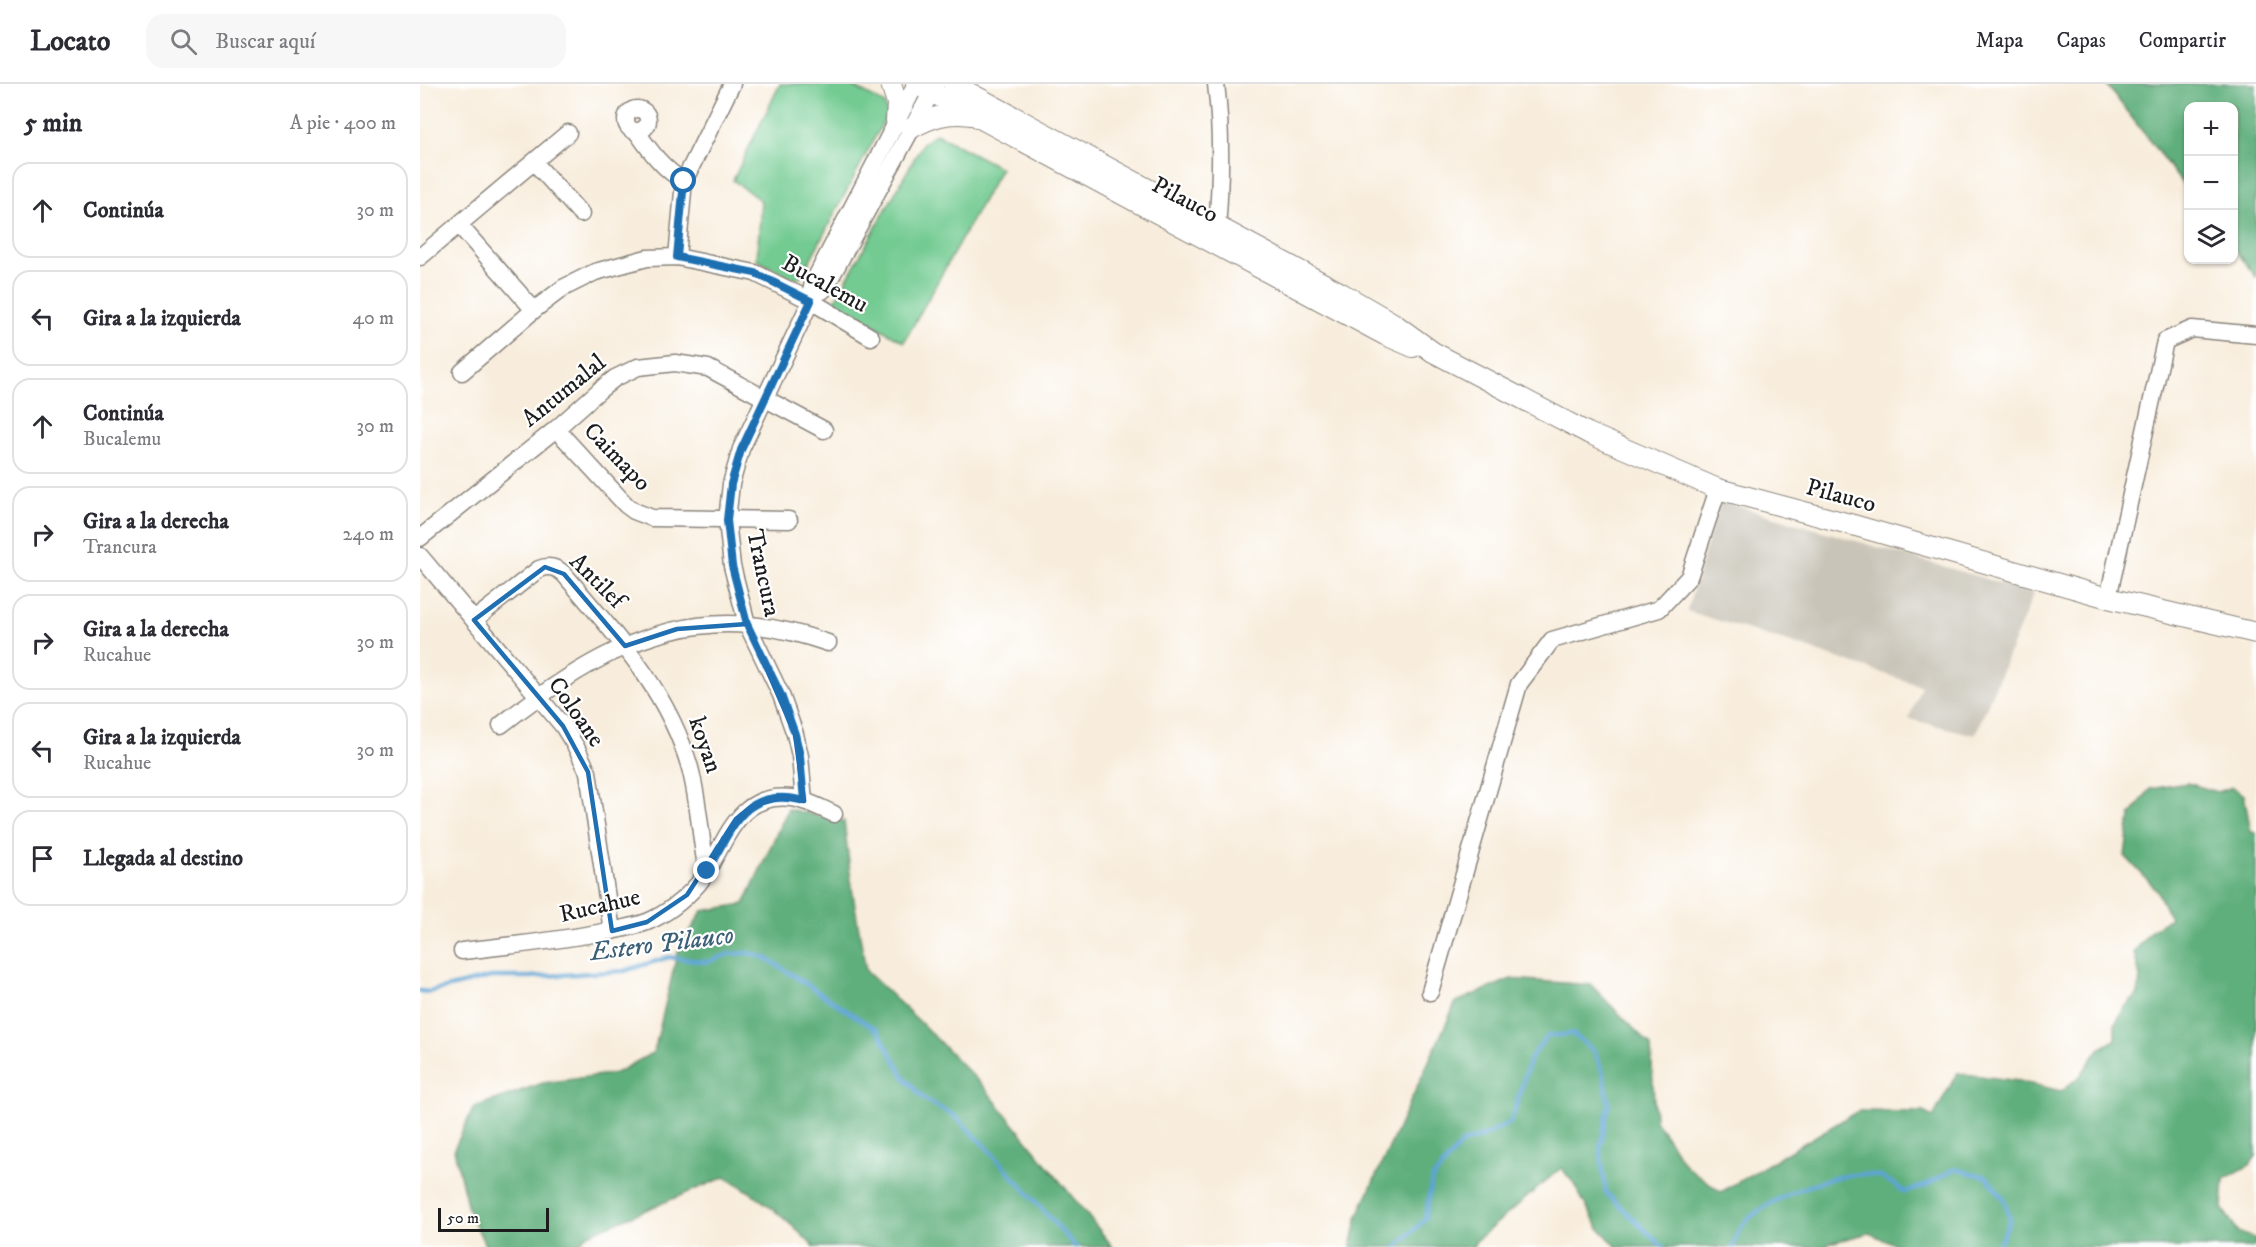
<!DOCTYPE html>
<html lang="es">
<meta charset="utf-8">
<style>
:root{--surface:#fff;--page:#f7f7f7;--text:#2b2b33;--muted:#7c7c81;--line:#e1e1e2}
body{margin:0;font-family:"IM FELL DW Pica",serif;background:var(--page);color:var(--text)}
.controls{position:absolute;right:18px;top:18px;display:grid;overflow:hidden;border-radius:12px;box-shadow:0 2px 4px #0004}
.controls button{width:54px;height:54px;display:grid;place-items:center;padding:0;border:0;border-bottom:2px solid var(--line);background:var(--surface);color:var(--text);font:30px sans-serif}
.scale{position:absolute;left:18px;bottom:15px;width:111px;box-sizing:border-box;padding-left:6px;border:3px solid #1c1c1c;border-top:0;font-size:16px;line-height:21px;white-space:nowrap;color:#1c1c1c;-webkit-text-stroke:4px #fff;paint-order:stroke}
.stop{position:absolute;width:18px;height:18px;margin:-14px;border:4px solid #1f6fb2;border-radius:50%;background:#fff}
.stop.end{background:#1f6fb2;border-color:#fff;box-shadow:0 2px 6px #0008}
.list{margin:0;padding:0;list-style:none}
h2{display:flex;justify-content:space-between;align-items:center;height:78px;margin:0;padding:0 24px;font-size:26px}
h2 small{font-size:20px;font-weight:400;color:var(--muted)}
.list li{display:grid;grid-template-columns:39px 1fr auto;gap:18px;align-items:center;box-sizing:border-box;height:96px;margin:0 12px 12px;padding:0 12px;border:2px solid var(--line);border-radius:18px}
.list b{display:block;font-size:22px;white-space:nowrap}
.list p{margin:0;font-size:20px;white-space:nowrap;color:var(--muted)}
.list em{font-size:20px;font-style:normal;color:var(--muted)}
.icon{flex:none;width:33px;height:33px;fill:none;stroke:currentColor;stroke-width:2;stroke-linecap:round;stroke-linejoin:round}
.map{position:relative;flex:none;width:1836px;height:1163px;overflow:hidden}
header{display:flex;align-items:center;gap:36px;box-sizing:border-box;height:84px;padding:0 30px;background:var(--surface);border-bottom:2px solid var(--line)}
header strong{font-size:28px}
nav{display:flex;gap:33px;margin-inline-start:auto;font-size:21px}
.search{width:420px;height:54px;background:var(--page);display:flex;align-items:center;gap:15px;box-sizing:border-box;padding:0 21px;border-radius:18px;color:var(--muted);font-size:22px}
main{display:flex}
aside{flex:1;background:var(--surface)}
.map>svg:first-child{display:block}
.industrial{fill:#c9c4b8}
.green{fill:#73cb92;stroke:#487457;stroke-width:1.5}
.forest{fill:#5eaf7c;stroke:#3d664c;stroke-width:1.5}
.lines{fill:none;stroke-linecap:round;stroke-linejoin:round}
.stream{stroke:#5da4d3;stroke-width:4.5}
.minor-casing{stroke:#8a847c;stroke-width:19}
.major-casing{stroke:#8a847c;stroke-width:22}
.minor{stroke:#fff;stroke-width:16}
.major{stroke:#fff;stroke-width:20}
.route{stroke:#1f6fb2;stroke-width:8}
.marked{fill:none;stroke:#1f6fb2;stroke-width:4.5;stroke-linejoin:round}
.labels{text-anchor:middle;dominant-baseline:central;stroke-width:4.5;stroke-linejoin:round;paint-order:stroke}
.street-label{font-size:24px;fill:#1c1c1c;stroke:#fff}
.water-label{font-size:26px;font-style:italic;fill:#3c6078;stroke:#fff}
</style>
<header>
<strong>Locato</strong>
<div class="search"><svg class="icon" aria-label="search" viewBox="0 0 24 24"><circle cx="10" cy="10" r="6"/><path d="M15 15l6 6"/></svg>Buscar aquí</div>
<nav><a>Mapa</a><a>Capas</a><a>Compartir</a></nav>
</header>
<main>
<aside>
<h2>5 min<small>A pie · 400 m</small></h2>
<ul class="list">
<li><svg class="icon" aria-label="ahead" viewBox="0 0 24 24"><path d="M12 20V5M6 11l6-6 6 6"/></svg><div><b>Continúa</b></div><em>30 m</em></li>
<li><svg class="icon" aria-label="left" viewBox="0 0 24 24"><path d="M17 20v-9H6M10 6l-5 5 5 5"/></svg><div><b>Gira a la izquierda</b></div><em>40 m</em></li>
<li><svg class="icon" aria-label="ahead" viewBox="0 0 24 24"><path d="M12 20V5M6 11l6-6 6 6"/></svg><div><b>Continúa</b><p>Bucalemu</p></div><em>30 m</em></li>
<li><svg class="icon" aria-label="right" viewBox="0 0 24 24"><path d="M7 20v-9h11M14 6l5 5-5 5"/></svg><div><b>Gira a la derecha</b><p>Trancura</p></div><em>240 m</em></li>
<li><svg class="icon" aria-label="right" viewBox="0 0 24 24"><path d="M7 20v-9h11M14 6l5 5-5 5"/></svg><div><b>Gira a la derecha</b><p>Rucahue</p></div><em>30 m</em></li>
<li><svg class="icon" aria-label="left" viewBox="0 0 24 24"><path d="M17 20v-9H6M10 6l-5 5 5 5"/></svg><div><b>Gira a la izquierda</b><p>Rucahue</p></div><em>30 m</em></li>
<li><svg class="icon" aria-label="arrive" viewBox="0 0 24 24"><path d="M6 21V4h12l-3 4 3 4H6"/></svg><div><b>Llegada al destino</b></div></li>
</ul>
</aside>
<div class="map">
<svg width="1836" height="1163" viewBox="0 0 1836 1163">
<rect width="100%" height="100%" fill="#fff"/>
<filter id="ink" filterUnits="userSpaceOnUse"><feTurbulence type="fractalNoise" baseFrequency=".0167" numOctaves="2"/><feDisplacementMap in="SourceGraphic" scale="12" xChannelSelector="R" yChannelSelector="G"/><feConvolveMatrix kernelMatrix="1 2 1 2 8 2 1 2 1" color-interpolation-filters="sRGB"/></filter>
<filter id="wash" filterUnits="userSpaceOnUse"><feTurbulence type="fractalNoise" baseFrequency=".008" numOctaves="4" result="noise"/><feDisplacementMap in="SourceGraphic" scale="24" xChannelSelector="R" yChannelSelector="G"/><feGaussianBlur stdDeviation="1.35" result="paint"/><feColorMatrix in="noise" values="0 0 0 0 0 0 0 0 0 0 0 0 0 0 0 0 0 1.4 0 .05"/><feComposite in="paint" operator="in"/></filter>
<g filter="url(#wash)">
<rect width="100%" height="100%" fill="#f8eddc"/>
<polygon class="industrial" points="1300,417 1614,509 1555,651 1489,635 1501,602 1378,561 1267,527"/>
<g class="green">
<polygon points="360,0 429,0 465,20 467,31 381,193 374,195 337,176 341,117 313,96"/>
<polygon points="516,50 581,84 484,258 414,218 503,59"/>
</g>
<g class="forest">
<polygon points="1686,0 1836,0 1836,193 1814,164 1814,22 1768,22 1768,107"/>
<polygon points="1767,699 1798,708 1812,703 1824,711 1831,748 1836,749 1836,1072 1830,1081 1804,1095 1802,1124 1818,1148 1836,1155 1836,1163 1481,1163 1449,1149 1410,1159 1406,1163 1197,1163 1178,1143 1152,1097 1141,1084 1056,1157 1053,1163 931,1163 938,1131 1036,918 1091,895 1171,901 1231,962 1235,1036 1266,1082 1301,1108 1438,1027 1503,1028 1513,1033 1537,989 1599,997 1641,1007 1660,992 1679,965 1695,956 1695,940 1704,924 1718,910 1720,893 1714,868 1731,847 1750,834 1736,805 1705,772 1710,732 1730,705"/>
<path d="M368 725 424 737 432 804 446 887 498 936 563 1002 693 1163H394C368 1136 339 1111 305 1093L166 1151 156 1163H66L48 1125 34 1065 54 1023 123 999 196 989 234 968 257 870 282 827 324 820Z"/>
</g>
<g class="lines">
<g class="stream">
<polyline points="0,907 9,908 71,893 110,893 204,887 249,873 287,878 309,870 330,869 348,875 458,947 485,994 504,1015 536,1033 571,1068 656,1163"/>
<polyline points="977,1163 1005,1135 1012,1095 1042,1059 1066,1051 1091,1038 1110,975 1127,952 1153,950 1175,968 1183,990 1189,1020 1180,1065 1186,1109 1243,1163"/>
<path d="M1313 1163C1316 1155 1319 1144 1325 1138 1353 1112 1419 1084 1457 1092 1467 1094 1477 1103 1485 1108L1505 1102 1534 1085 1567 1093 1585 1117 1590 1135 1578 1163"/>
</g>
</g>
</g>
<g filter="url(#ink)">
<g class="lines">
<g class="minor-casing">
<g id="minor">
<path d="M796 0C802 48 801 95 797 144"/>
<circle cx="217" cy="36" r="11"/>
<path d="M217 48C230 67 244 86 264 97"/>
<polyline points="114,78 161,130"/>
<polyline points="39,141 114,226"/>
<polyline points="0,173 148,49"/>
<polyline points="257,173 264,97 312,0"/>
<polyline points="395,208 402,207 405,204 516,0"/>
<polyline points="42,288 114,226 143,204 175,188 227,174 257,173 335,189 391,217 451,253"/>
<polyline points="136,345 206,421 214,427 232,434 369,436"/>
<polyline points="0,454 136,345 181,305 195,294 218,283 255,279 288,284 404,346"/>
<polyline points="0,472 143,642 156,663 168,688 192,847"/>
<polyline points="1688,514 1745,257 1772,245 1836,251"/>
<path d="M54 536 119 485C129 481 136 483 144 490 195 550 248 606 270 684 279 717 280 753 287 787"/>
<path d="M81 641C151 586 233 532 328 541 355 543 382 550 408 559"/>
<polyline points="384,717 380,672 375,650 361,611 327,540 312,482 307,436 311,400 321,365 395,208 392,203 394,197 496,0"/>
<path d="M42 867C88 862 133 857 178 849 195 846 211 844 227 838 246 830 264 816 278 800 306 765 313 707 372 714 386 716 401 724 414 730"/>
<polyline points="1010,908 1099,600 1132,556 1239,525 1269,493 1298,405"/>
</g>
</g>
<g class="major-casing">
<g id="major">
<polyline points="471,0 477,19 476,37"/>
<polyline points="496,0 965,251 993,263"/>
<polyline points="533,0 921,209 973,239 1013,268 1168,349 1298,405 1433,441 1688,514 1836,549"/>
<path d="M490 45C509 34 528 27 550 31"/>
</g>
</g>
<use href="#minor" class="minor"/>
<use href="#major" class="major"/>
</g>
</g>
<g class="lines" filter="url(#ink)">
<path class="route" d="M264 97 257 173 335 189 391 217 321 366 311 400 307 436 312 482 327 540 361 611 375 650 380 672 384 717C323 701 312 746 287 787"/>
</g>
<path class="marked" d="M125 483 144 490 205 562 257 545 327 540 375 650 384 717 363 713 332 722 316 735 267 811 227 838 192 847 168 688 143 642 54 536Z"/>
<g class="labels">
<g class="street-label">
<text transform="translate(765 116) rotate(28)">Pilauco</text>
<text transform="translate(405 200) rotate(29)">Bucalemu</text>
<text transform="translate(144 307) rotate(-39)">Antumalal</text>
<text transform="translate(197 373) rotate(46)">Caimapo</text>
<text transform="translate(1421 412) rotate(15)">Pilauco</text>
<text transform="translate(343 489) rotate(78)">Trancura</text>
<text transform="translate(177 497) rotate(45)">Antilef</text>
<text transform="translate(156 628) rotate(55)">Coloane</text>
<text transform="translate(285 661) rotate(71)">koyan</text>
<text transform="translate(180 822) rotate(-13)">Rucahue</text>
</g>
<g class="water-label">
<text transform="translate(242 860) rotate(-7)">Estero Pilauco</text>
</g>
</g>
</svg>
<div class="controls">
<button>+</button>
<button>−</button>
<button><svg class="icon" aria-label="layers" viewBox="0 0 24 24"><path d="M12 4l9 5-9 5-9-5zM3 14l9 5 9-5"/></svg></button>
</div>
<div class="scale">50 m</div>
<div class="stop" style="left:264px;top:97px"></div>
<div class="stop end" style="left:287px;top:787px"></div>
</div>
</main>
